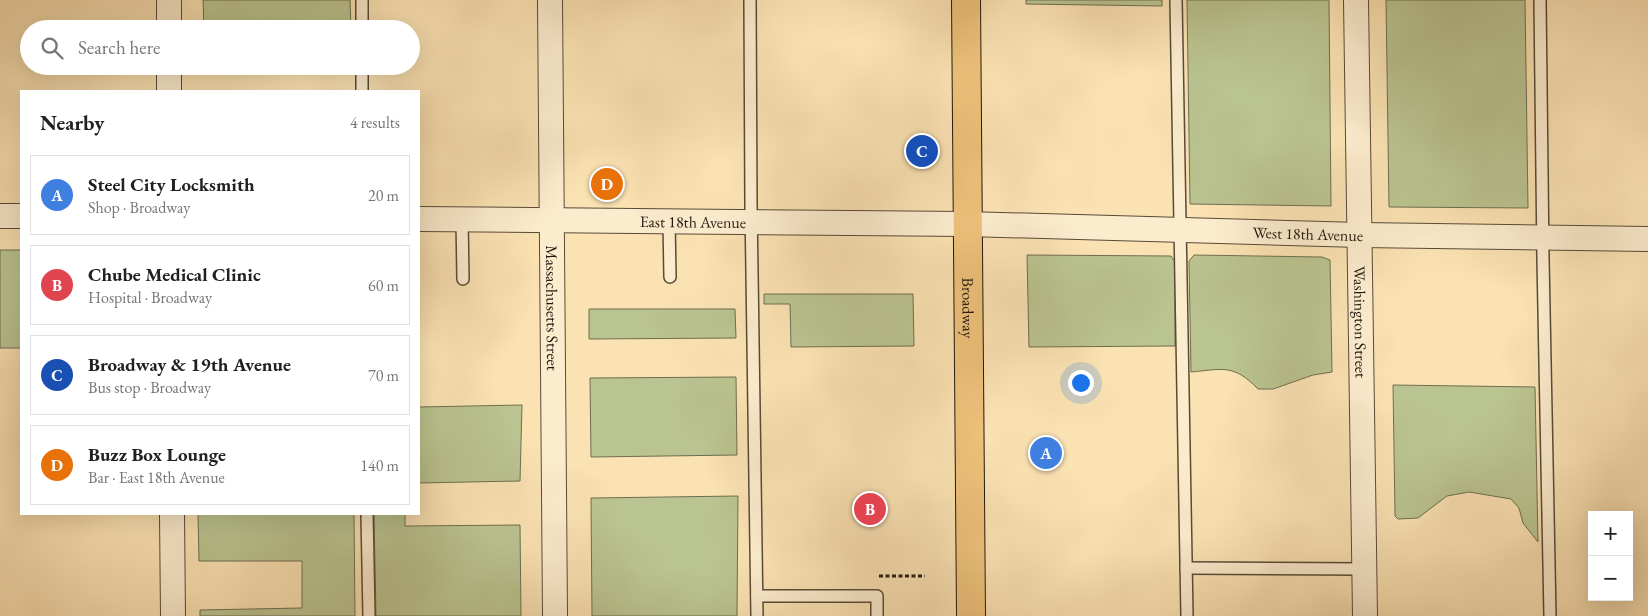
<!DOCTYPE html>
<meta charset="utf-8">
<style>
:root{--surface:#fff;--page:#f6f6f6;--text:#202124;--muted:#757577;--line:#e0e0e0;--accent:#8f2418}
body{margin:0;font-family:"EB Garamond",serif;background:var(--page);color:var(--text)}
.controls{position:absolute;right:15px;bottom:15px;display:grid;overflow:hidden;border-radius:0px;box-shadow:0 5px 20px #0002}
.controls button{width:45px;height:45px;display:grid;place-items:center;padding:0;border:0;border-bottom:1px solid var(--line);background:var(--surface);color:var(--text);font:25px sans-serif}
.you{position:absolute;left:1080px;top:382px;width:18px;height:18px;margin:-12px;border:4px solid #fff;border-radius:50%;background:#1a73e8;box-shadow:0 0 0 8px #1a73e833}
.badge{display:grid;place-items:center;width:32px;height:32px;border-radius:50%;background:var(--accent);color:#fff;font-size:16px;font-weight:700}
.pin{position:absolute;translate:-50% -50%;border:2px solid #fff;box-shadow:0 1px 5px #0006}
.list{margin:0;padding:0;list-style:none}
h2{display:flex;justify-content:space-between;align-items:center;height:65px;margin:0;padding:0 20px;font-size:21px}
h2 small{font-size:16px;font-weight:400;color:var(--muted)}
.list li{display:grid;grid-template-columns:32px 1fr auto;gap:15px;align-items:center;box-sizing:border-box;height:80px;margin:0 10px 10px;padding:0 10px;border:1px solid var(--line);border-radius:0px}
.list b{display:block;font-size:19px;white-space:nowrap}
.list p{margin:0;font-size:16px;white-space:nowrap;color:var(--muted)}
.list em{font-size:16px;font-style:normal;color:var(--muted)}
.icon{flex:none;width:28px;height:28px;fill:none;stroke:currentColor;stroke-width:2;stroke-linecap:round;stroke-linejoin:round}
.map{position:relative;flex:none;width:1648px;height:616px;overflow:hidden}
.search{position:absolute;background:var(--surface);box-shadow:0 5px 20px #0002;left:20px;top:20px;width:400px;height:55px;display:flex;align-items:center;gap:12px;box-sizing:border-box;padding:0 18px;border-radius:28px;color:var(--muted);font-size:19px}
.panel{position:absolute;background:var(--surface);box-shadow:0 5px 20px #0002;left:20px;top:90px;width:400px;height:425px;border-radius:0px}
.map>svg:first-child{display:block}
.green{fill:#bac490;stroke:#6e6e50}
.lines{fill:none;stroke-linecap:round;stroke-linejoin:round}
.service-casing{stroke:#584a38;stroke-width:14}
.minor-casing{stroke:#584a38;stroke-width:26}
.primary-casing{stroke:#22170f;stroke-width:30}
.path{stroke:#22170f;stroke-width:3;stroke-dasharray:4 2.5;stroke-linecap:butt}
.service{stroke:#fcecce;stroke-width:11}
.minor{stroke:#fcecce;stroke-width:24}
.primary{stroke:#eec17a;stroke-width:28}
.labels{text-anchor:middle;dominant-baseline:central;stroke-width:5;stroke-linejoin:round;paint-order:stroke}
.street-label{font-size:16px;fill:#22170f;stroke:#fcecce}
</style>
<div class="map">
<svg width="1648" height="616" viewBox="0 0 1648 616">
<rect width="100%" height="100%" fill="#fbe2b3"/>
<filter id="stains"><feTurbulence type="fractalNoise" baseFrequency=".004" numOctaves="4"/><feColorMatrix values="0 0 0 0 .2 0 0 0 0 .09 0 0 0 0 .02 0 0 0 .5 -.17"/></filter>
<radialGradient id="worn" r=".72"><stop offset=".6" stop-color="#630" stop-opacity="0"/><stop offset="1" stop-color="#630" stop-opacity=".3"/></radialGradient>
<g class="green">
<polygon points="203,0 350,0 351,29 204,29"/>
<polygon points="1026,0 1162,0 1162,6 1026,4"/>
<polygon points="1187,0 1329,0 1331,206 1190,204"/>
<polygon points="1386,0 1525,0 1528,208 1389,207"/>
<rect x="0" y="250" width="21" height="98"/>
<polygon points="1027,255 1171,256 1175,262 1175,346 1029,347"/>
<path d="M1194 255 1322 257 1330 260 1332 372 1313 375 1273 389H1258C1234 364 1223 369 1191 372L1189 261Z"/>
<polygon points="764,294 913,294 914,346 791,347 790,304 764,304"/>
<polygon points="589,309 735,309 736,338 589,339"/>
<polygon points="736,377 737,455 591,457 590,378"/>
<polygon points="1393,385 1535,387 1538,542 1523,523 1519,508 1511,499 1469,492 1447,496 1418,518 1398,519 1395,516"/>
<polygon points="522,405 520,481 419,483 419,407"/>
<polygon points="738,496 737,616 592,616 591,498"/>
<polygon points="198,514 354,514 355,616 200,616 200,610 302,608 302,561 199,561"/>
<polygon points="374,514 405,514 405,526 520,525 521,616 376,616"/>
</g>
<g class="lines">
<g class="service-casing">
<g id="service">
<polyline points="362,0 362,29"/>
<polyline points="750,0 751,204 757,616"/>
<polyline points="1176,0 1187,616"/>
<polyline points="1540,0 1543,259 1550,616"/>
<polyline points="362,66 362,91"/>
<polyline points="462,219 463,279"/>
<polyline points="669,221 670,277"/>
<polyline points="367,514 369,616"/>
<polyline points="1186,568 1364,569"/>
<polyline points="757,596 877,596 877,616"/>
</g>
</g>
<g class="minor-casing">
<g id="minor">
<polyline points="169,0 169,29"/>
<path id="s1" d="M550 0 555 616"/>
<path id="s2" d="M1356 0 1365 616"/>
<polyline points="169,66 169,91"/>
<polyline points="0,216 21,216"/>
<path id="s3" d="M419 219 967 224 1360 235 1648 239"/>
<polyline points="172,514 173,616"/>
</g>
</g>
<g class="primary-casing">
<g id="primary">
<path id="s4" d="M966 0 971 616"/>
</g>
</g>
<polyline class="path" points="879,576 925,576"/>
<use href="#service" class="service"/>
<use href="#minor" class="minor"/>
<use href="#primary" class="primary"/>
</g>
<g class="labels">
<g class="street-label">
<text stroke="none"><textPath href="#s3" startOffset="274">East 18th Avenue</textPath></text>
<text stroke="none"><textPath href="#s3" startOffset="889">West 18th Avenue</textPath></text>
<text stroke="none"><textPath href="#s1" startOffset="308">Massachusetts Street</textPath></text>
<text stroke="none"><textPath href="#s4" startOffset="308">Broadway</textPath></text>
<text stroke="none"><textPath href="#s2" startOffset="322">Washington Street</textPath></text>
</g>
</g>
<rect width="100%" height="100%" filter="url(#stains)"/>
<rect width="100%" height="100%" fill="url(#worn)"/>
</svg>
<div class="controls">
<button>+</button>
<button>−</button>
</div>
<div class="you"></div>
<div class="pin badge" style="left:1046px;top:453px;background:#3f7fe0">A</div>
<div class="pin badge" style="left:870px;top:509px;background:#e0444e">B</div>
<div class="pin badge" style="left:922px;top:151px;background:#1a4fb4">C</div>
<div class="pin badge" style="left:607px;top:184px;background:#e8710a">D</div>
<div class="search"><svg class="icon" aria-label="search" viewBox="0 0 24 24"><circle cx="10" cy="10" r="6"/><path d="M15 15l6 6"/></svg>Search here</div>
<section class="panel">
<h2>Nearby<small>4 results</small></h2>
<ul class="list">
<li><span class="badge" style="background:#3f7fe0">A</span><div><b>Steel City Locksmith</b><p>Shop · Broadway</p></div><em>20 m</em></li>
<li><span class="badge" style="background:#e0444e">B</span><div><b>Chube Medical Clinic</b><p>Hospital · Broadway</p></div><em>60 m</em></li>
<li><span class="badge" style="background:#1a4fb4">C</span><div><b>Broadway &amp; 19th Avenue</b><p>Bus stop · Broadway</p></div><em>70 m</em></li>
<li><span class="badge" style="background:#e8710a">D</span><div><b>Buzz Box Lounge</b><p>Bar · East 18th Avenue</p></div><em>140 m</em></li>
</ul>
</section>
</div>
